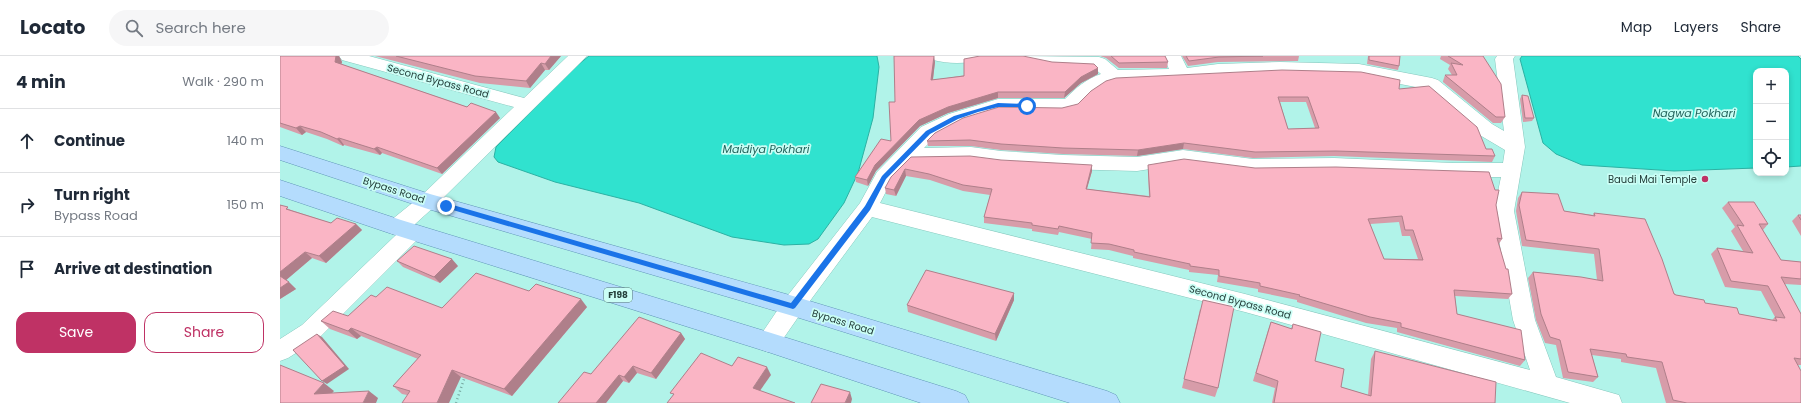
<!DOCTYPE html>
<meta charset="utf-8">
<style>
:root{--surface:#fff;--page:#f6f6f7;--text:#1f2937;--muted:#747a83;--line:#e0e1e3;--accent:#bf3265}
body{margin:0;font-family:Poppins,sans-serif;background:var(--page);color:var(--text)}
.controls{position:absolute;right:12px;top:12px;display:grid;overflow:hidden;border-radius:8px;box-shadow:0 2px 6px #0003}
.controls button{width:36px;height:36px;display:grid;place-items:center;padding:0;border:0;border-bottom:1px solid var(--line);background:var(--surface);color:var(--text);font:20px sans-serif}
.stop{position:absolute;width:12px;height:12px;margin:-9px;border:3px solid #1a73e8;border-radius:50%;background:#fff}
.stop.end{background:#1a73e8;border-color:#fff;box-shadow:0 1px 4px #0008}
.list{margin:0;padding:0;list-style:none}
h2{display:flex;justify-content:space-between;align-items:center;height:52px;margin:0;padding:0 16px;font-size:17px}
h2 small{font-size:13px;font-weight:400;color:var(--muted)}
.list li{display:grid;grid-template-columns:26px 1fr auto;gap:12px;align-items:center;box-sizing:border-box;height:64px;padding:0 16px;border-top:1px solid var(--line)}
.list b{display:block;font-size:15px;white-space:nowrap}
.list p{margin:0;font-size:13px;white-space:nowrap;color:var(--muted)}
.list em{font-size:13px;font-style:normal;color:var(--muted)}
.actions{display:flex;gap:8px;padding:12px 16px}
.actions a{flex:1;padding:9px 0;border:1px solid var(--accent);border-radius:12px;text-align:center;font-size:14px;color:var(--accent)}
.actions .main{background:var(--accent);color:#fff}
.icon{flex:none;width:22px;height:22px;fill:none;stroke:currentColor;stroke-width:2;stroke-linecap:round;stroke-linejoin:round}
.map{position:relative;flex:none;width:1521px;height:347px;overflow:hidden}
header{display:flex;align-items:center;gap:24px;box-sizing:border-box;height:56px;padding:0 20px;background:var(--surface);border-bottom:1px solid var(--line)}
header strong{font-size:19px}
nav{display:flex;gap:22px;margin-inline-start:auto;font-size:14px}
.search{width:280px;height:36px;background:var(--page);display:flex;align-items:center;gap:10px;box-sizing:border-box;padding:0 14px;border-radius:22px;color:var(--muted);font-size:15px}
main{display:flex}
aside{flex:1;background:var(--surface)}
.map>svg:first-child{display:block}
.water{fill:#30e2cf;stroke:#2cb1a3}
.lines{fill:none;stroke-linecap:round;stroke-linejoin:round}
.street-casing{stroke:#86c7bd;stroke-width:1}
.primary-casing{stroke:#6196b8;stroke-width:1}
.path{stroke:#76a7a0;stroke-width:2.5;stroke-dasharray:1 3;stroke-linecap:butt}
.street{fill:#fff;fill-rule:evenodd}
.primary{fill:#b4dcfd;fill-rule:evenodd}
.wall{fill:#d79ca9;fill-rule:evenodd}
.shaded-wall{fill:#af7f8a}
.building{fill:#fab5c5;stroke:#af7f8a;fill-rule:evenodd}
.route{fill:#1a73e8}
.poi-dot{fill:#bf3265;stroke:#cafef5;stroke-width:1.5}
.labels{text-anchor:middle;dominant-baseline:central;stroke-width:3.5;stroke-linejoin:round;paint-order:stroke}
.shield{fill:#cafef5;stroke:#567873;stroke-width:1}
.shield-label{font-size:9px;font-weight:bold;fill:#243f3b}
.street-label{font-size:10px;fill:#243f3b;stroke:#cafef5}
.poi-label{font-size:10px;fill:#243f3b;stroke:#cafef5;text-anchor:end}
.water-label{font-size:11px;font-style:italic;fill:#21635b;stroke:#cafef5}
</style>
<header>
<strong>Locato</strong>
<div class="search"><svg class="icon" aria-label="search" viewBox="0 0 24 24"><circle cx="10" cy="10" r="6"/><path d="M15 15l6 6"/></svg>Search here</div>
<nav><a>Map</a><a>Layers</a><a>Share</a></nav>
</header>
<main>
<aside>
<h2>4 min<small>Walk · 290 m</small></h2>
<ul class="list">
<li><svg class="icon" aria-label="ahead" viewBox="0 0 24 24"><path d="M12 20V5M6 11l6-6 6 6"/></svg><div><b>Continue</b></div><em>140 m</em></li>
<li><svg class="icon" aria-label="right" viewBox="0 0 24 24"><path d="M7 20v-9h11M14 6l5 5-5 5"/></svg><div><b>Turn right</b><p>Bypass Road</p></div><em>150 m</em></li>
<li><svg class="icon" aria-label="arrive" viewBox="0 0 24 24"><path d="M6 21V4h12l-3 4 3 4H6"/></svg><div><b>Arrive at destination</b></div></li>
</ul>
<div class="actions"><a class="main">Save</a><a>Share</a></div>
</aside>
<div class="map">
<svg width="1521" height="347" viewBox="0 0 1521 347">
<rect width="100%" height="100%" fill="#b1f3e9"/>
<g class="water">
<polygon points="309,0 597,0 599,11 593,62 578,117 564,147 538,183 529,188 504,189 452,181 359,147 275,126 218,106 214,101 216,91 294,12"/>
<polygon points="1242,0 1518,0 1521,3 1521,110 1506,111 1506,15 1476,15 1476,112 1394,115 1302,109 1276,98 1263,87 1240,3"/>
</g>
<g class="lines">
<g class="street-casing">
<g id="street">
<polygon points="59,0 89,0 244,42 288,0 307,0 155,150 134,169 139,170 143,176 139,182 38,283 8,302 0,305 0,283 22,269 116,179 110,177 107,171 110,165 141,140 234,51 62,4"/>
<path d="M650 0H704L701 4C685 8 669 8 653 4Z"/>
<path d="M740 0 819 1 825 3 838 14 889 13 883 0H901L907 12 938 8 1000 6 1079 8 1152 22 1158 24 1212 68 1224 75 1215 3 1217 0H1235L1233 3 1245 91 1234 155 1255 264 1276 321 1339 339 1342 347H1290L965 256 592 161 521 257 496 293 488 296 480 293 476 286 505 243 580 147 597 116 641 71 669 58 718 43H785C796 32 806 23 821 18L814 12 772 10 743 4ZM1000 18 1079 20 1146 33 1198 78 1225 94 1223 107H1173L1054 102 973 103 903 94 857 101 783 99 721 95 691 91 644 92 655 81 683 66 719 55 782 56 797 52 810 39 825 29 835 26ZM691 105 721 109 783 113 857 115 903 108 973 117 1054 116 1173 121H1221L1214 155 1233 264 1250 314 965 238 600 147 611 126 631 106Z"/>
</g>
</g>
<g class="primary-casing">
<g id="primary">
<polygon points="0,90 150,138 513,240 827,335 836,339 840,347 790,347 513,260 148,153 0,104"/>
<polygon points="0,124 121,164 488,276 676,335 685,339 689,347 641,347 488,296 109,177 0,140"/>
</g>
</g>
<polyline class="path" points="176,347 185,320"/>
<use href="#street" class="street"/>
<use href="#primary" class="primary"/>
</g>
<g class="wall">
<polygon points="0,0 59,0 62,6 61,8 220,62 162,118 102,97 100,99 64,89 63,90 47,83 26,76 22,79 0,71"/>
<polygon points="95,0 281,0 269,14 265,14 250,32 200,27"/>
<polygon points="820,0 885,0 888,6 887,12 839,12 826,2"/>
<polygon points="902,0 1019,0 1018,5 938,6 908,10"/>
<polygon points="1088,0 1120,0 1119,10 1118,14 1087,8"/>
<polygon points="1161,0 1203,0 1225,61 1221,67 1213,67 1163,26 1163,25 1165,19 1172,19 1168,13 1170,9 1160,3"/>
<polygon points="655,6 653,24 772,6 818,12 818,18 801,27 784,42 718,42 668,57 640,70 596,115 588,130 576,126 575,121 611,85 615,46"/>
<path d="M1119 33 1206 93 1215 100 1212 106 1054 100 973 102 903 93 857 100 783 98 721 94 691 90H648L647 85 782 52ZM1000 46H1026L1035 72 1008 73Z"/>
<polygon points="1242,39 1254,62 1252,65 1243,66 1240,43"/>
<path d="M631 101 812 115 807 133 869 140 868 115V109L1216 149 1222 183 1219 188 1232 238 1228 243 1175 240 1177 258 1245 304 1240 310 1117 276V272L1086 267 1017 246V244L978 236V233L937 226 938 219 909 216V214L853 202V200L829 194 811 193 812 183 779 176 778 179 752 175V173L704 167V161L710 139 683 135 650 124 626 120 616 140 606 138 605 132ZM1119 166 1122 180H1130L1138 203H1104L1090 168Z"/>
<polygon points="1242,136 1284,155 1313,159 1314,157 1396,239 1459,258 1492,264 1495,261 1481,235 1445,231 1431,198 1437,192 1463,195 1451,175 1455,171 1442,152 1448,146 1488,168 1483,174 1501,204 1521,206 1521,229 1505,228 1521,258 1521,309 1518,309 1521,347 1386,347 1376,312 1341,306 1341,303 1312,299 1318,321 1313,326 1283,322 1276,289 1265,287 1256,264 1248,222 1253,216 1317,224 1314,198 1242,190 1236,155 1238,142"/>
<polygon points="0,149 11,154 51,167 76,168 82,174 46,207 32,202 6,224 16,233 0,243"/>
<polygon points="1518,159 1521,159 1521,180 1512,165"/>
<polygon points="117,205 178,210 160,227 123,211"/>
<polygon points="249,235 307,251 232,340 181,321 127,339 122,338 113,330 138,303 81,280 77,283 50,273 41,265 68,260 96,241 162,252"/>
<polygon points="734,244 716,285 628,256 627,249"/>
<polygon points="920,253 938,332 935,341 902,332"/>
<polygon points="991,266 1011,273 1013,268 1035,305 1061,331 1088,339 1091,303 1095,295 1215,347 992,347 995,332 973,325 988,274"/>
<polygon points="401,277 405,283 376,323 357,317 349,327 343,325 326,347 278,347 311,318"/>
</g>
<g class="shaded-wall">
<polygon points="56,0 59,0 62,6 60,12 55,6"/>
<polygon points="271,0 281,0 269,14 265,8"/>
<polygon points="654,0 655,6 652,30 651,24"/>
<polygon points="261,7 265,14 250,32 246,25"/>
<polygon points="818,12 818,18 801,27 784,42 785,36 801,21"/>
<polygon points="718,36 718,42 668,57 640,70 596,115 588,130 587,124 595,109 639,64 668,51"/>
<polygon points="216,56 220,62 162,118 157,112"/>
<polygon points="20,70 26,76 22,79 16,72"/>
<polygon points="59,82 64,89 63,90 57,83"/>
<polygon points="904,87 903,93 857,100 858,94"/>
<polygon points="97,91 102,97 100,99 94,93"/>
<polygon points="812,109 812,115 805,139 806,133"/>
<polygon points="625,113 626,120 616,140 614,134"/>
<polygon points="76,168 82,174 46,207 39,200"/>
<polygon points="25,196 32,202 5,225 0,221 0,216"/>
<polygon points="172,203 178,210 160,227 154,221"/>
<polygon points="9,226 16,233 0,243 0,232"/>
<polygon points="734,237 734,244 716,285 715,278"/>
<polygon points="301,243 307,251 232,340 224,333"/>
<polygon points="71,272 81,280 77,283 68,275"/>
<polygon points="401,277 405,283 376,323 371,317"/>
<polygon points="37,278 42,281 69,313 47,328 42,325"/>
<polygon points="353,310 357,317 349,327 344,321"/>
<polygon points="487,311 491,319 477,339 473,332"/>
<polygon points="172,314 181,321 169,347 157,347"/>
<polygon points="339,319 343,325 326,347 316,347"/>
<polygon points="44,327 54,335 44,346 34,338"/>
<polygon points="89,335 98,342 96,347 83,347"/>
<polygon points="570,336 572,343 571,347 565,347"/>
</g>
<g class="building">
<polygon points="0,0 56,0 55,6 187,51 191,47 216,56 157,112 97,91 94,93 59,82 57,83 41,76 20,70 16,72 0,67"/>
<polygon points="116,0 271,0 265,8 261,7 246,25 195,20"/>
<polygon points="614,0 654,0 651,24 684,20 684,3 700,0 743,0 772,6 814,8 818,12 801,21 785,36 718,36 668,51 639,64 595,109 587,124 575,121 601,83 611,85 609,46 615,46"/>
<polygon points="831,0 885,0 888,6 839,7"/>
<polygon points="906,0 983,0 939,1 909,5"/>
<polygon points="1089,0 1120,0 1119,10 1089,4"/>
<polygon points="1168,0 1203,0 1221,28 1225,61 1216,61 1166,20 1165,19 1177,19 1171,7 1183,9"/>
<path d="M1002 14 1081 16 1120 24 1119 33 1149 30 1197 71 1206 93H1212L1215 100 1056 95 975 96 904 87 858 94 783 92 721 88 690 84 647 85 655 77 683 62 719 51 782 52 798 48 811 35 826 25 836 22ZM998 41H1028L1039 72 1008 73Z"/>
<polygon points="1242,39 1248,40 1254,62 1245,62"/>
<path d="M690 100 721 104 812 109 806 133 870 141 868 109 904 103 975 112 1056 111 1209 116 1215 134H1219L1216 149 1222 183 1217 182 1226 213H1228L1232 238 1174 234 1177 258 1241 274 1245 304 1121 271V267L1090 261 1019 240 1020 239 980 230V227L939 220V214L910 210V208L854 196V194L829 188 811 187 812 177 779 170 778 173 752 169V167L704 161 712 133 683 129 649 118 625 113 614 134 605 132 611 121 631 101ZM1122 160 1125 174H1133L1143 204 1104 203 1088 163Z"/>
<polygon points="1242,136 1278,138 1284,155 1315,160 1314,157 1365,163 1382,203 1394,238 1396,239 1424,244 1425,247 1457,252 1459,258 1497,265 1495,261 1505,262 1488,230 1451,225 1437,192 1473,197 1457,169 1464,170 1448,146 1474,146 1488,168 1479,168 1501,204 1521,206 1521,223 1501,221 1521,258 1521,303 1514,302 1521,315 1521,347 1407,347 1393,344 1382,306 1347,301 1346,298 1310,293 1318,321 1288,316 1280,284 1270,281 1261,258 1253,216 1301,221 1323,225 1319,193 1246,184 1239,149"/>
<polygon points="0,149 8,151 6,153 51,167 57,162 76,168 39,200 25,196 0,216"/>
<polygon points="1518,159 1521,159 1521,164"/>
<polygon points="134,190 172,203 154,221 117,205"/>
<polygon points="646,214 734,237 715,278 627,249"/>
<polygon points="196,217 249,235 256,228 301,243 224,333 172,314 157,347 122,347 130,335 113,330 141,299 71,272 68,275 41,265 53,255 68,260 91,239 96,241 107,231 162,252"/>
<polygon points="0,220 9,226 0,232"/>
<polygon points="923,244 954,251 938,332 904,323"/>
<polygon points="359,261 401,277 371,317 353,310 344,321 339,319 316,347 278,347 304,316 311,318"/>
<polygon points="991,266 1012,273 1013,268 1041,276 1035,305 1064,313 1061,331 1091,340 1095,295 1216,326 1215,347 994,347 998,325 976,317"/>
<polygon points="37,278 65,310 42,325 13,294"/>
<polygon points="421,297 452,310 458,301 487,311 473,332 515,347 387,347 394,338 390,337"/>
<polygon points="0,309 44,327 34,338 89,335 83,347 0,347"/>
<polygon points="541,328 570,336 565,347 531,347"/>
</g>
<polygon class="route" points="718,47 747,48 750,50 747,51 718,51 698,56 678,63 650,78 606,123 590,154 515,252 513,253 166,152 163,150 166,147 511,247 585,150 602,120 646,75 674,60"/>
<circle class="poi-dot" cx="1425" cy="123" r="4"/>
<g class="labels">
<rect class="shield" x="324" y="232" width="28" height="14" rx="3"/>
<g class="shield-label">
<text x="338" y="239">F198</text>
</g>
<g class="street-label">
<text transform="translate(158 25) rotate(15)">Second Bypass Road</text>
<text transform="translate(114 134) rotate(18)">Bypass Road</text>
<text transform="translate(960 246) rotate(15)">Second Bypass Road</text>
<text transform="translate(563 266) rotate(17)">Bypass Road</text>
</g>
<g class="poi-label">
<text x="1417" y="123">Baudi Mai Temple</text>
</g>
<g class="water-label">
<text x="1414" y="57">Nagwa Pokhari</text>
<text x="486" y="93">Maidiya Pokhari</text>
</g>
</g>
</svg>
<div class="controls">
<button>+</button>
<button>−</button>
<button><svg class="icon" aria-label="locate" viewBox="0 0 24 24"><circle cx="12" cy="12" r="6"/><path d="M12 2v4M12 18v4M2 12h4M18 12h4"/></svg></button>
</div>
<div class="stop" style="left:747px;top:50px"></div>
<div class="stop end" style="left:166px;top:150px"></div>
</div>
</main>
